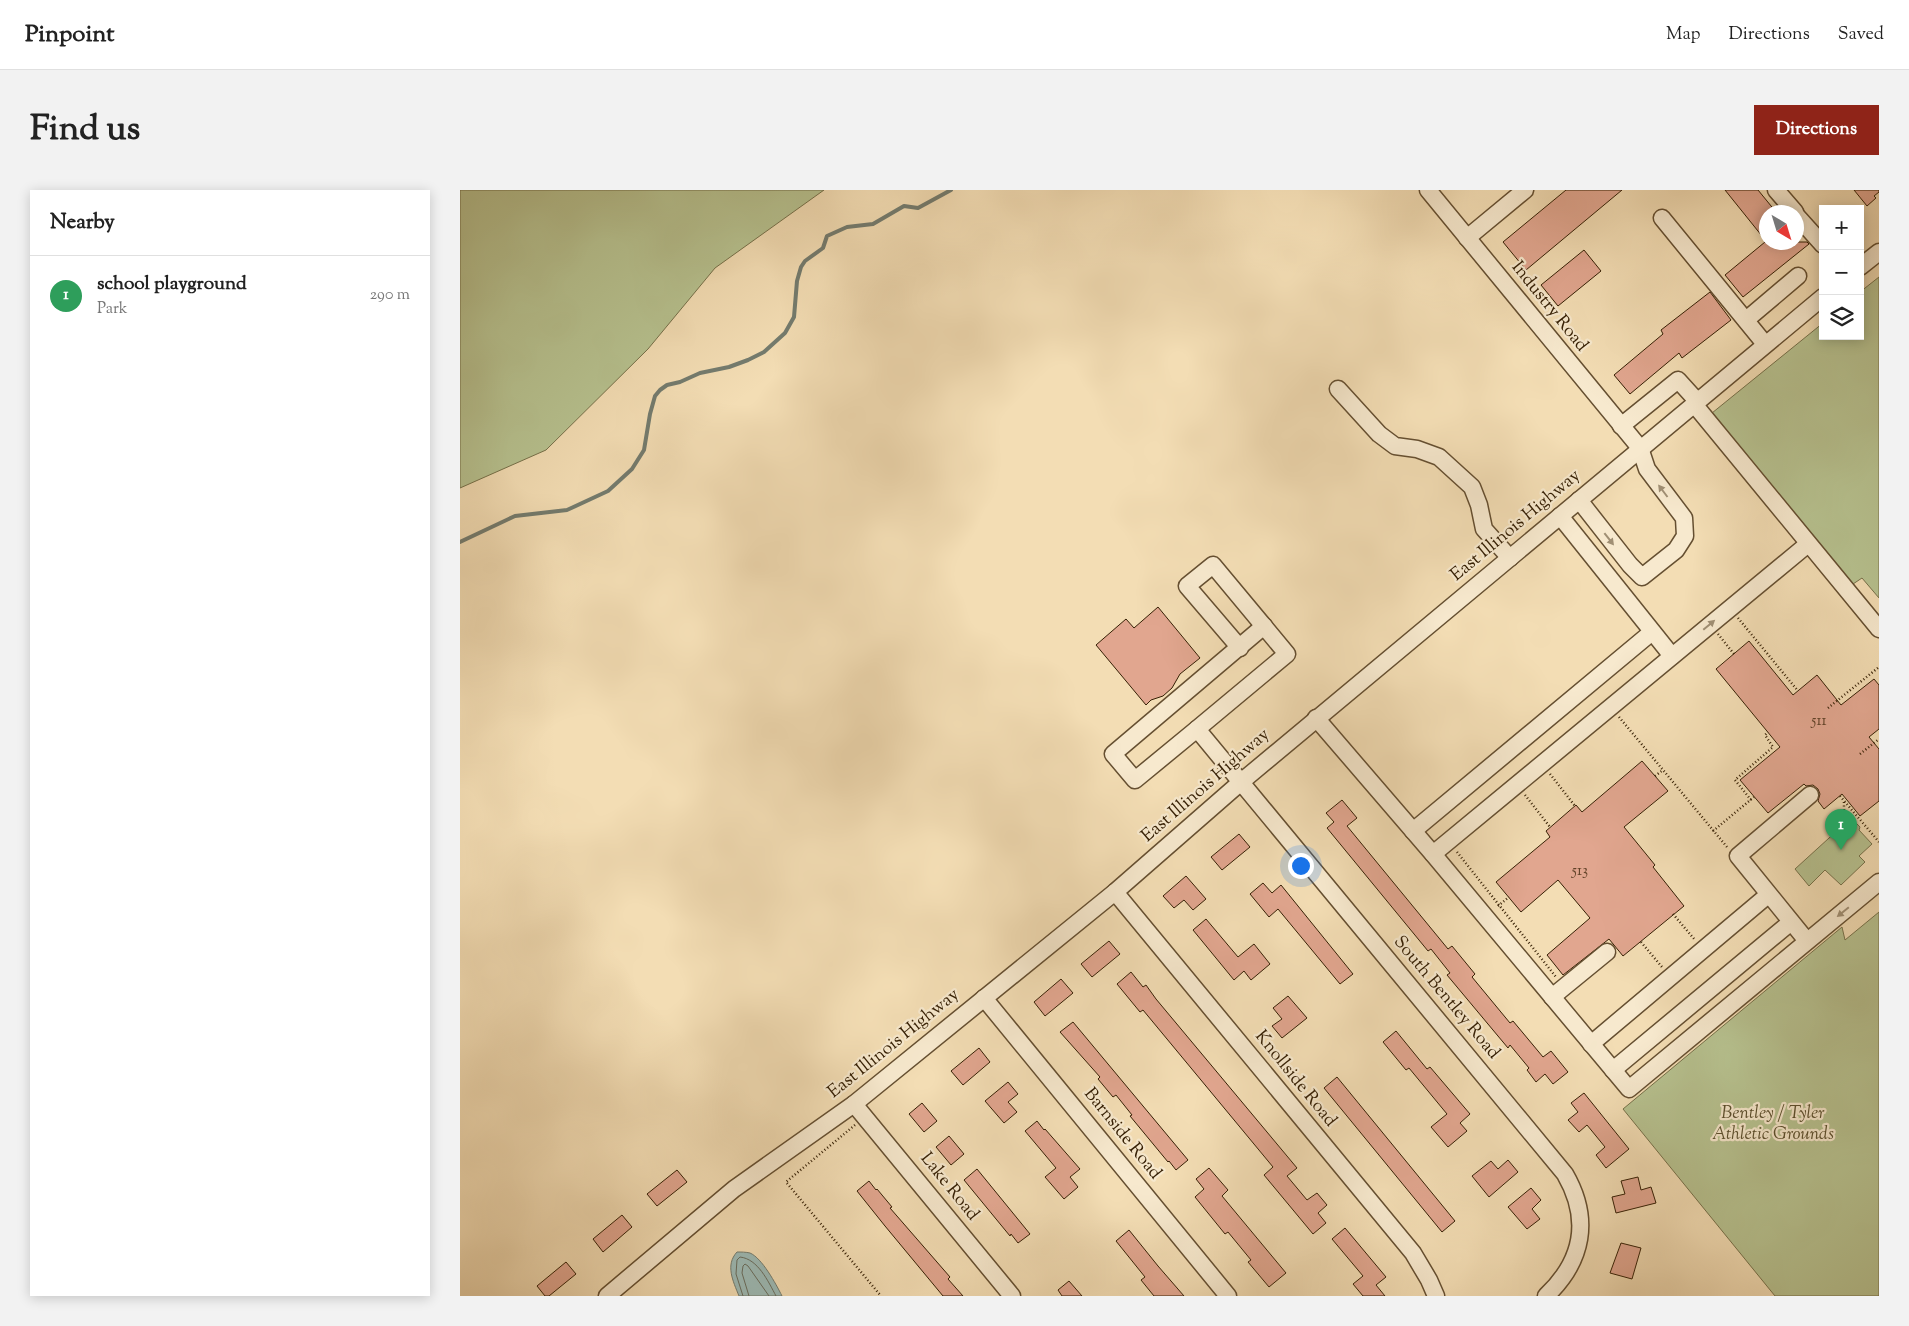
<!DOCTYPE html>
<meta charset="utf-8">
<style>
:root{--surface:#fff;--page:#f2f2f2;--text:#222;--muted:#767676;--line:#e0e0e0;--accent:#8f2418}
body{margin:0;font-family:"Sorts Mill Goudy",serif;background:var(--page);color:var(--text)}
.controls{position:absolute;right:15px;top:15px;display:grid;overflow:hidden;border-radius:0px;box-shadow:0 2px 12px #0003}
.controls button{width:45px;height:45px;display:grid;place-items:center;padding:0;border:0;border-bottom:1px solid var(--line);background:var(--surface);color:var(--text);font:25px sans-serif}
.compass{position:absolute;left:1299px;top:15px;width:45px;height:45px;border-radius:50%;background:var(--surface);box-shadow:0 2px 12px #0003;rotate:142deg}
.you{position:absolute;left:840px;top:675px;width:18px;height:18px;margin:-12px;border:4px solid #fff;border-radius:50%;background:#1a73e8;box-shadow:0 0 0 8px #1a73e833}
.badge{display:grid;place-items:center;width:32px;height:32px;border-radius:50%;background:var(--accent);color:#fff;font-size:16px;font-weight:700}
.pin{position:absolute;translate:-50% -41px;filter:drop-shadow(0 1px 2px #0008)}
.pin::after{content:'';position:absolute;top:26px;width:18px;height:15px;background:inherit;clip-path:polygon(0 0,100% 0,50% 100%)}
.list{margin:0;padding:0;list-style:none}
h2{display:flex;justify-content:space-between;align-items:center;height:65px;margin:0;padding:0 20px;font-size:21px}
h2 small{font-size:16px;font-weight:400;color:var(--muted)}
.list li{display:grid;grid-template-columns:32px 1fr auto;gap:15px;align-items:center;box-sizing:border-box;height:80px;padding:0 20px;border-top:1px solid var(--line)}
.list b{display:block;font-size:19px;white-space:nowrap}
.list p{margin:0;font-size:16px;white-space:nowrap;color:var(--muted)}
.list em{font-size:16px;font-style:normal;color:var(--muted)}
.icon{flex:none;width:28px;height:28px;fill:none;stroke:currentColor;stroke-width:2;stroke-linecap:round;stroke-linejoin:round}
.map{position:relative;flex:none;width:1419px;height:1106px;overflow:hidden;border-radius:0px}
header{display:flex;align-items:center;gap:30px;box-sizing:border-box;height:70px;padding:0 25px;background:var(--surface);border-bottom:1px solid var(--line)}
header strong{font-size:24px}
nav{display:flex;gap:28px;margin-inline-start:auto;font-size:18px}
.intro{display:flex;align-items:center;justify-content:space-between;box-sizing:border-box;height:120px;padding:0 30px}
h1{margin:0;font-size:35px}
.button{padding:12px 22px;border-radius:0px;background:var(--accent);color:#fff;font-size:18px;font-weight:700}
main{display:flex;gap:30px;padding:0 30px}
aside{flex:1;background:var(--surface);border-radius:0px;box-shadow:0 2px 12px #0003}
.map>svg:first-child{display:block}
.green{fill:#b7c290;stroke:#76714a}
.water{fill:#9dbab5;stroke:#747c6f}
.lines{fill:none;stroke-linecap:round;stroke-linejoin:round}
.shore{stroke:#6a6d5d;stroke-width:1}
.stream{stroke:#747c6f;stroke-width:4}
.building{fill:#e1a68f;stroke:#362005}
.minor-casing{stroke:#654f31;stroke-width:19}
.path{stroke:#362005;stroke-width:2.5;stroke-dasharray:1 2.5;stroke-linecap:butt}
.minor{stroke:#f7e9ce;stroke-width:16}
.oneway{fill:#a08f74}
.labels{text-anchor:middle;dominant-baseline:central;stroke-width:4.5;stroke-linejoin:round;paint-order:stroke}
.number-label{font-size:15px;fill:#614228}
.street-label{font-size:18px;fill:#362005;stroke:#f7e9ce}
.park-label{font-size:18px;font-style:italic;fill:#5d512f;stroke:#f7e9ce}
</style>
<header>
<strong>Pinpoint</strong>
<nav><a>Map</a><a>Directions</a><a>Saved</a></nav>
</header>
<div class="intro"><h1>Find us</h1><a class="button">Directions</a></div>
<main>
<aside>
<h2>Nearby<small></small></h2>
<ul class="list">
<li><span class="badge" style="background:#2e9e5b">1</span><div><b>school playground</b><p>Park</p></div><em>290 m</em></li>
</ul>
</aside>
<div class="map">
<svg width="1419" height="1106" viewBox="0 0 1419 1106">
<rect width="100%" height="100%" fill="#f3ddb4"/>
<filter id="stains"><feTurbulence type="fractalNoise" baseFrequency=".004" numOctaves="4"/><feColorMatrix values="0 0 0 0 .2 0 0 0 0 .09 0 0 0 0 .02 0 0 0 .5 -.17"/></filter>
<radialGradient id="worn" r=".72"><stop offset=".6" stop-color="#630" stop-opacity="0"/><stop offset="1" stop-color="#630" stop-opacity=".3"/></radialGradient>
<g class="green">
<polygon points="0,0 364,0 255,78 188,159 86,260 0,298"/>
<polygon points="1419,87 1419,408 1402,388 1393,394 1252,223 1363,133 1363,146 1400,146 1400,102"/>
<polygon points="1391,628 1400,637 1399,640 1412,654 1399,666 1405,672 1381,695 1365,680 1349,696 1335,679"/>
<polygon points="1419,722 1419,1106 1315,1106 1163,919 1382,737 1385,750"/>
</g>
<path class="water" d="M277 1062C281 1062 286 1062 290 1063 302 1068 316 1094 322 1106H279C273 1091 265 1075 277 1062Z"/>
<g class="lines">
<g class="shore">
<path d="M283 1106 276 1084 277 1070 280 1067C298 1069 308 1091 316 1106"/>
<polyline points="289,1106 282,1083 283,1076 285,1074 288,1076 309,1106"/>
</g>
<polyline class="stream" points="0,352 55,326 107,320 148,301 172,279 184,260 190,224 195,206 200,200 207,195 220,192 240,183 269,177 288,170 304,162 325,143 334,127 337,91 341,77 345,71 363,58 367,46 387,37 413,34 444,16 458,18 491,0"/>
</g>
<g class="building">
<polygon points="1106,0 1162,0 1066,80 1043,52"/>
<polygon points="1265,0 1298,0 1316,22 1306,22 1306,51"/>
<polygon points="1394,0 1419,0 1419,2 1414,6 1416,8 1407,16"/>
<polygon points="1305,52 1347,52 1349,54 1283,107 1265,85"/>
<polygon points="1124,60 1141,81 1098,116 1081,95"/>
<polygon points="1250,102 1271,130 1222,168 1219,163 1170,204 1154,185 1203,144 1201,140"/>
<polygon points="698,417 740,468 720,484 712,498 703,506 691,510 686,515 636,455 666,429 674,438"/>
<polygon points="1289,451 1333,505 1357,485 1381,515 1414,489 1419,495 1419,539 1409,547 1419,559 1419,611 1400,626 1382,604 1364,619 1358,611 1360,604 1358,599 1353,595 1346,596 1344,594 1308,623 1280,590 1320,557 1256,479"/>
<polygon points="1182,571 1208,601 1164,637 1195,675 1193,677 1224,716 1163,766 1149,749 1103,785 1087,765 1130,728 1098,690 1061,722 1036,692 1090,647 1086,641 1116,615 1122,622"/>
<polygon points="882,610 897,628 887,636 988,759 992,756 1015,784 1012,787 1050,833 1053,831 1083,867 1091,861 1108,882 1093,894 1085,884 1076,892 1067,880 1069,878 1050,855 1048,858 987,785 990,783 971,759 968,761 867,638 874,632 866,623"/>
<polygon points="779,644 790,657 762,680 751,667"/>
<polygon points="726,686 746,709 733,720 724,710 714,718 703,706"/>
<polygon points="803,693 812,703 821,695 893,784 880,794 818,719 809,727 790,704"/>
<polygon points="746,729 778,767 794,754 810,774 791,790 784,781 774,790 733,740"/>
<polygon points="649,751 660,764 632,787 621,774"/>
<polygon points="671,782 683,797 686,795 696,809 837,978 827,986 847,1010 857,1003 867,1015 858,1023 866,1033 853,1044 804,985 813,977 683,820 680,822 657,794"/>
<polygon points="601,789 613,803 585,826 574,812"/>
<polygon points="828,806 847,828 822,848 812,836 822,829 813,818"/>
<polygon points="613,832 728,970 716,980 709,971 708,972 670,926 672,925 656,905 653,907 638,889 640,887 600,842"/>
<polygon points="936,841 967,879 970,877 1010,924 1000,933 1007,941 988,957 971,937 987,924 949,878 946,880 923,852"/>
<polygon points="519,858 530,872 503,895 491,881"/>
<polygon points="877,887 995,1031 982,1042 864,898"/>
<polygon points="548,892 558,904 548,912 557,922 544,933 525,911"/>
<polygon points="1124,903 1169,959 1146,978 1136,965 1145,957 1127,935 1119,942 1108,930 1118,922 1111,913"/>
<polygon points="462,913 477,931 464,942 449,924"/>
<polygon points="577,931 584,940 585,939 620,979 610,987 618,997 604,1009 585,987 596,978 565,941"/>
<polygon points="489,946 504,964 491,975 476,957"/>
<polygon points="1048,970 1058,982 1029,1007 1012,986 1031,971 1038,979"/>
<polygon points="749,978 768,1000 762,1006 826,1083 809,1097 788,1072 791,1070 768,1042 765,1044 735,1007 744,999 736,989"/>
<polygon points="517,979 570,1044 558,1053 551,1044 550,1046 504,990"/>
<polygon points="217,980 227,992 197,1016 187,1004"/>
<polygon points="1178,987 1181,1000 1191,997 1196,1013 1156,1023 1152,1007 1165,1004 1161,991"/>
<polygon points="409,991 416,1000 417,999 432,1017 430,1018 490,1087 488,1089 503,1106 483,1106 425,1036 397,1001"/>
<polygon points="1071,998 1081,1010 1072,1019 1080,1029 1067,1039 1048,1017"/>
<polygon points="162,1025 172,1037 143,1062 133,1049"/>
<polygon points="885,1038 926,1087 916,1095 925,1106 903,1106 893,1094 903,1086 872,1049"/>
<polygon points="669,1040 698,1076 724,1106 694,1106 681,1090 685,1087 656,1051"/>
<polygon points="1161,1053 1181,1058 1172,1089 1150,1083"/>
<polygon points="106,1072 116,1084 89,1106 85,1106 77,1096"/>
<polygon points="609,1091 622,1106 602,1106 598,1100"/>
</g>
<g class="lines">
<g class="minor-casing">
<g id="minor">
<polyline points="968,0 1180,258 1187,279 1224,328 1225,346 1216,360 1182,387 1170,375 1119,310"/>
<polyline points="1316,0 1335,22"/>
<polyline points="1336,25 1363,55"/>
<polyline points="1202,28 1305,154"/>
<polyline points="1007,48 1065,0"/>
<polyline points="1400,77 1419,62"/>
<polyline points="1286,130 1338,86"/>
<polyline points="878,199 919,244 935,256 957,259 979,267 1012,297 1019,315 1024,339 1050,368"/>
<polyline points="1234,214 1419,439"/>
<polyline points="1161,236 1218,190 1237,211"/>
<polyline points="1100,326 1212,466"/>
<path d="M780 458 727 396 753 375 827 464 737 539 1105 984C1131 1029 1123 1071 1086 1106"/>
<polyline points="856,528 973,664 1169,899 1419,692"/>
<polyline points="737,539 675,590 653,564 804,436"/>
<polyline points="953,641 1192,442"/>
<polyline points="973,664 1348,354"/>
<polyline points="655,702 953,1063 969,1090 976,1106"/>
<polyline points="1347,751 1278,666 1350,605"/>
<polyline points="1092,807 1147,762"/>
<polyline points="524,808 768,1106"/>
<polyline points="1131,854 1308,705"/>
<polyline points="1153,880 1331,732"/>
<polyline points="394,914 552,1106"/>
<polyline points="147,1106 274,999 394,914 655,702 781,592 1363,107"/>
</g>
</g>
<g class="path">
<polyline points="1278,428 1338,501"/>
<polyline points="1258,444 1274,464"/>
<polyline points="1368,518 1419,477"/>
<polyline points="1159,527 1267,657"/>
<polyline points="1400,564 1419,549"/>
<polyline points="1090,584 1115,616"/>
<polyline points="1195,586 1203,580"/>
<polyline points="1065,605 1090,637"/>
<polyline points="1380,606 1419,652"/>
<polyline points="1291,610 1275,590 1313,557 1305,545 1308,542"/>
<polyline points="1384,612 1384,635"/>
<polyline points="1253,641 1294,607"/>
<polyline points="997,662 1096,787"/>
<polyline points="1038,716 1049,707"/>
<polyline points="1213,724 1235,750"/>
<polyline points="1181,752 1202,777"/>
<polyline points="395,935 326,992 421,1106"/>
</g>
<use href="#minor" class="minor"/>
</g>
<defs><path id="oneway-solid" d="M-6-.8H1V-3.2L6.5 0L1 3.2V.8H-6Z" transform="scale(1.25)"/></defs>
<g class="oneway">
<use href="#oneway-solid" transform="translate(1203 301) rotate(-127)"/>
<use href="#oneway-solid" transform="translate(1149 349) rotate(52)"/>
<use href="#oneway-solid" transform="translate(1249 435) rotate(-40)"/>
<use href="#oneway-solid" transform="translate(1383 722) rotate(141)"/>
</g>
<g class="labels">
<g class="number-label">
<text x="1359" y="531">511</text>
<text x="1120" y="681">513</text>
</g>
<g class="street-label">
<text transform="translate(1089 117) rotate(51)">Industry Road</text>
<text transform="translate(1056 336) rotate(-40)">East Illinois Highway</text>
<text transform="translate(746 596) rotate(-41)">East Illinois Highway</text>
<text transform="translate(986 808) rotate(50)">South Bentley Road</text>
<text transform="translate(434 854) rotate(-39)">East Illinois Highway</text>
<text transform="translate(835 889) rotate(51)">Knollside Road</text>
<text transform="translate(662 944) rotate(51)">Barnside Road</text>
<text transform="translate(489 997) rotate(51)">Lake Road</text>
</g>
<g class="park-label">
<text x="1313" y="924">Bentley / Tyler<tspan x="1313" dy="21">Athletic Grounds</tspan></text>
</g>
</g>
<rect width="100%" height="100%" filter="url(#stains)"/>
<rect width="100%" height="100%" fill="url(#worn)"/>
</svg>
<div class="controls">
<button>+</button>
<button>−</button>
<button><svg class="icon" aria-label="layers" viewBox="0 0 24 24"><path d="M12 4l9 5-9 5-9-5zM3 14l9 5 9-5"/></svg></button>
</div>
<svg class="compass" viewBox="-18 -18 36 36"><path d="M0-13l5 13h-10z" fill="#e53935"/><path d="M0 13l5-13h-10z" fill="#767676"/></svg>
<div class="you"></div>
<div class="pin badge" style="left:1381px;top:660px;background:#2e9e5b">1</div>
</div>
</main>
